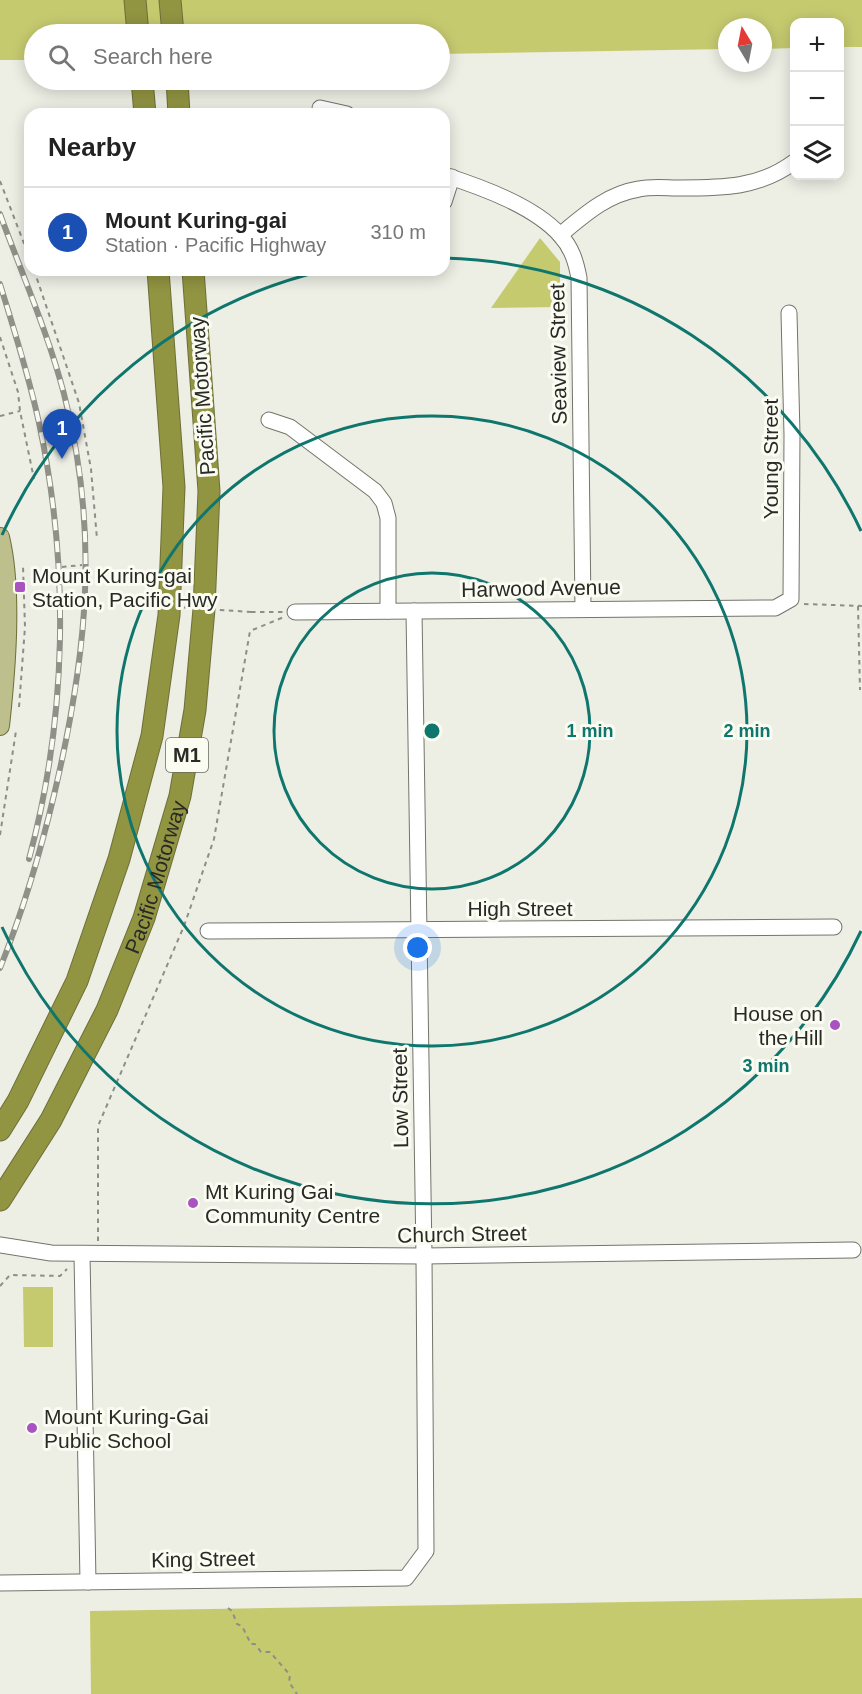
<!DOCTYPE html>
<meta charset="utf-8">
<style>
:root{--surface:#fff;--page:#f2f2f2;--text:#222;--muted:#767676;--line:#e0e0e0;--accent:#a853c1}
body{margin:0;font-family:Arial,sans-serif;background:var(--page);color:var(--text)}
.controls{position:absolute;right:18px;top:18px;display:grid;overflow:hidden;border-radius:12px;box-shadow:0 3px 15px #0003}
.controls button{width:54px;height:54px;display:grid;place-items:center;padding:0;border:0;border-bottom:2px solid var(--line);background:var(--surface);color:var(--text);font:30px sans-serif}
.compass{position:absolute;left:718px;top:18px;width:54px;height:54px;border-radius:50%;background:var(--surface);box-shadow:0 3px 15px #0003;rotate:350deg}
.you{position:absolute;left:418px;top:948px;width:21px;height:21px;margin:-15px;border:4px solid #fff;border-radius:50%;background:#1a73e8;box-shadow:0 0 0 9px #1a73e833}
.badge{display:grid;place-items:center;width:39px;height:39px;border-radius:50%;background:var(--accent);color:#fff;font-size:20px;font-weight:700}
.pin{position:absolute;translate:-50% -50px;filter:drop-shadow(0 2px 3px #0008)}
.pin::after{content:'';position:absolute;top:32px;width:21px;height:18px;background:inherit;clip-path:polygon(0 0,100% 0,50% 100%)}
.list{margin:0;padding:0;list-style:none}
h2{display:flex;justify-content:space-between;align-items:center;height:78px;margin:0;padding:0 24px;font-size:26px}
h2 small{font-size:20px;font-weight:400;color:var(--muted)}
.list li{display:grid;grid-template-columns:39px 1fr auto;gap:18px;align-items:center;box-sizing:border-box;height:90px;padding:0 24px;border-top:2px solid var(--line)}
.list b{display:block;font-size:22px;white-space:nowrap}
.list p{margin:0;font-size:20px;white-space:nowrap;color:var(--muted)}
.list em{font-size:20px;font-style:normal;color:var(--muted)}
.icon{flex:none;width:33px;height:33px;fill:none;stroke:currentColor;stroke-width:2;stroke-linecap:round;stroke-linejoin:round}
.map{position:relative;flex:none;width:862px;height:1694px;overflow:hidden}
.search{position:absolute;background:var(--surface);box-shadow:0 3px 15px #0003;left:24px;top:24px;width:426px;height:66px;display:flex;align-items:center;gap:15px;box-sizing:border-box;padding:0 21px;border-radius:33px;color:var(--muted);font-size:22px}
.panel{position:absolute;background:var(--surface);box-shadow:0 3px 15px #0003;left:24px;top:108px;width:426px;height:168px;border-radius:18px}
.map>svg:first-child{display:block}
.green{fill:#c6ca6f}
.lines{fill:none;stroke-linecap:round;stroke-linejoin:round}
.minor-casing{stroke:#73746b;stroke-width:17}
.major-casing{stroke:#6d6f38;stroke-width:20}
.highway-casing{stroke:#6d6f38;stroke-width:23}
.path{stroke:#8d8e87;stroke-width:2;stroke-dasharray:4.5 4.5;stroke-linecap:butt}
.minor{stroke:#fff;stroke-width:15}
.major{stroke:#bdbf8d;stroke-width:18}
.highway{stroke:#919441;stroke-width:21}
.rail-casing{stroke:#8f9088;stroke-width:6}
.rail{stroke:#fafbf1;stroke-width:4;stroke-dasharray:11;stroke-linecap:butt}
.path-bridge{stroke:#8d8e87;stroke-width:2;stroke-dasharray:4.5 4.5;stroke-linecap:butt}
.ring{fill:none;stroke:#0f766e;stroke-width:3}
.poi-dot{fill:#a853c1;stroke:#fafbf1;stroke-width:2}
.labels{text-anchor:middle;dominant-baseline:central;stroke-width:6;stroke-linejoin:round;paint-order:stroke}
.shield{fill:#fafbf1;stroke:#686963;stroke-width:1.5}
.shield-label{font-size:20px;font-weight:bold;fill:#292a26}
.street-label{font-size:21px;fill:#292a26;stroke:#fafbf1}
.poi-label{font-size:21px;fill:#292a26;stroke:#fafbf1;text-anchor:start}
.centre{fill:#0f766e;stroke:#fafbf1;stroke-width:3}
.ring-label{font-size:18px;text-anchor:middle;font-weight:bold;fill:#0f766e;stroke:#fafbf1;stroke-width:6;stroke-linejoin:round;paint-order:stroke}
</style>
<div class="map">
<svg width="862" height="1694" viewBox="0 0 862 1694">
<rect width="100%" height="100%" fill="#edeee4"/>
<g class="green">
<polygon points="0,0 862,0 862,47 840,47 840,22 794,22 794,48 763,49 763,27 727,27 727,49 440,54 440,34 34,34 34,60 0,60"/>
<polygon points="540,238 560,262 560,307 491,308"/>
<polygon points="23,1287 53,1287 53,1347 24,1347"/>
<polygon points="862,1598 862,1694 91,1694 90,1611"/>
</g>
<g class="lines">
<g class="minor-casing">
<g id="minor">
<polyline points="320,108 347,114"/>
<path d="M444 175C481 187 534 206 560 235 572 248 576 262 579 278L583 608"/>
<polyline points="444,202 452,177"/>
<path d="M560 235C584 215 607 194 639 189 652 186 667 188 680 188 723 188 759 188 794 162"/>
<polyline points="269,420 290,427 375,491 384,503 388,518 388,611"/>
<polyline points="295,612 775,608 791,599 792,435 789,313"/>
<polyline points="208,931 834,927"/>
<polyline points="0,1245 51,1253 424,1256 853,1250"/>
<polyline points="82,1254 88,1582"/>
<polyline points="0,1583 406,1578 426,1551 424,1256 414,611"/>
</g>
</g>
<g class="major-casing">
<path id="major" d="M0 537C13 591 6 671 0 726"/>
</g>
<g class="highway-casing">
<g id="highway">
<polyline points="135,0 138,34"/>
<polyline points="170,0 173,34"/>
<polyline points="142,80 145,114"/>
<polyline points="177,80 179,114"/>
<polyline points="0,1130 18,1101 77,981 119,859 152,736 169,615 174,487 158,270"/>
<path id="s1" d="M0 1200 51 1120 107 1010 144 918 180 796 195 710 204 609 209 491 193 270"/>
</g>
</g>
<g class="path">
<polyline points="0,181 30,259"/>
<polyline points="34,270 79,403 91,469 97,539"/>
<polyline points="0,337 18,392 20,411 34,479"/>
<polyline points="0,416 20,411"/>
<polyline points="62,567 82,565"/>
<polyline points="111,602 148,605"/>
<polyline points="804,604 862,606"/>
<polyline points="858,606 860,690"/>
<polyline points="251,612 283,612"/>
<polyline points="19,707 25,627 23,566"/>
<polyline points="0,835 16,731"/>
<polyline points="98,1241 98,1126 184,926 214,839 250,631 284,617"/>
<polyline points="0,1286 10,1275 60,1276 67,1269"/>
<polyline points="228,1608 232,1611 237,1624 242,1626 251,1644 255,1644 261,1652 270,1652 290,1675 289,1682 297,1694"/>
</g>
<use href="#minor" class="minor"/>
<use href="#major" class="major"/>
<use href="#highway" class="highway"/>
<g class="rail-casing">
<g id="rail">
<path d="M0 214C22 274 48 333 64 394 100 534 87 656 54 795 40 854 23 911 0 968"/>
<path d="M0 284C14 330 29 376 39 423 70 567 67 718 29 859"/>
</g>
</g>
<use href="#rail" class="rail"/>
<polyline class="path-bridge" points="148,605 251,612"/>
</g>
<g class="ring">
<circle cx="432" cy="731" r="158"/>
<circle cx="432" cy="731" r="315"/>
<path d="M861 931A473 473 0 0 1 2 927M2 535A473 473 0 0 1 326 270M444 258A473 473 0 0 1 861 531"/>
</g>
<g class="poi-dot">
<rect x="14" y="581" width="12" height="12" rx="3"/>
<circle cx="835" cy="1025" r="6"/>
<circle cx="193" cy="1203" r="6"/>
<circle cx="32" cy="1428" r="6"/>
</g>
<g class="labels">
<rect class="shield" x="166" y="738" width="42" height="34" rx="4.5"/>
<g class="shield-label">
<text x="187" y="755">M1</text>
</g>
<g class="street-label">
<text transform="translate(558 354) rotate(-91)">Seaview Street</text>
<text transform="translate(202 396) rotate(-94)">Pacific Motorway</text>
<text transform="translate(770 459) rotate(-90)">Young Street</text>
<text transform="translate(541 588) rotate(-1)">Harwood Avenue</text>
<text stroke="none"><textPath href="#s1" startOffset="360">Pacific Motorway</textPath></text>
<text x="520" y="908">High Street</text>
<text transform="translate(400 1098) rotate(-91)">Low Street</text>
<text transform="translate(462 1234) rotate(-1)">Church Street</text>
<text transform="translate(203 1559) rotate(-1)">King Street</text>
</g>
<g class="poi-label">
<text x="32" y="575">Mount Kuring-gai<tspan x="32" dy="24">Station, Pacific Hwy</tspan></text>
<text x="823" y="1013" text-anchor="end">House on<tspan x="823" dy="24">the Hill</tspan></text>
<text x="205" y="1191">Mt Kuring Gai<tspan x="205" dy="24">Community Centre</tspan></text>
<text x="44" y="1416">Mount Kuring-Gai<tspan x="44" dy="24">Public School</tspan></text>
</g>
</g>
<circle cx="432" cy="731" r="9" class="centre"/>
<g class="ring-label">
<text x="590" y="737">1 min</text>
<text x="747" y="737">2 min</text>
<text x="766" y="1072">3 min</text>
</g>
</svg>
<div class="controls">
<button>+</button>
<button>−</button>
<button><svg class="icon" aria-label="layers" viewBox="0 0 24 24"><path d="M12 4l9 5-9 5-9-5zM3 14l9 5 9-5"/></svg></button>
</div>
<svg class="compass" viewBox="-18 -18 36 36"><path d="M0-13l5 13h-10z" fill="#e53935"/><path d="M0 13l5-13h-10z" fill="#767676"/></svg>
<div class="you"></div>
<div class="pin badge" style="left:62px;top:459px;background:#1a4fb4">1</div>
<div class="search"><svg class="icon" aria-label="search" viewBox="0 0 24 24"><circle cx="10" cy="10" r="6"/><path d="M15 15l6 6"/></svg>Search here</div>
<section class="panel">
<h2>Nearby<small></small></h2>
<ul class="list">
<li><span class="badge" style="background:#1a4fb4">1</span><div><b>Mount Kuring-gai</b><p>Station · Pacific Highway</p></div><em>310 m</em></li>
</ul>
</section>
</div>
